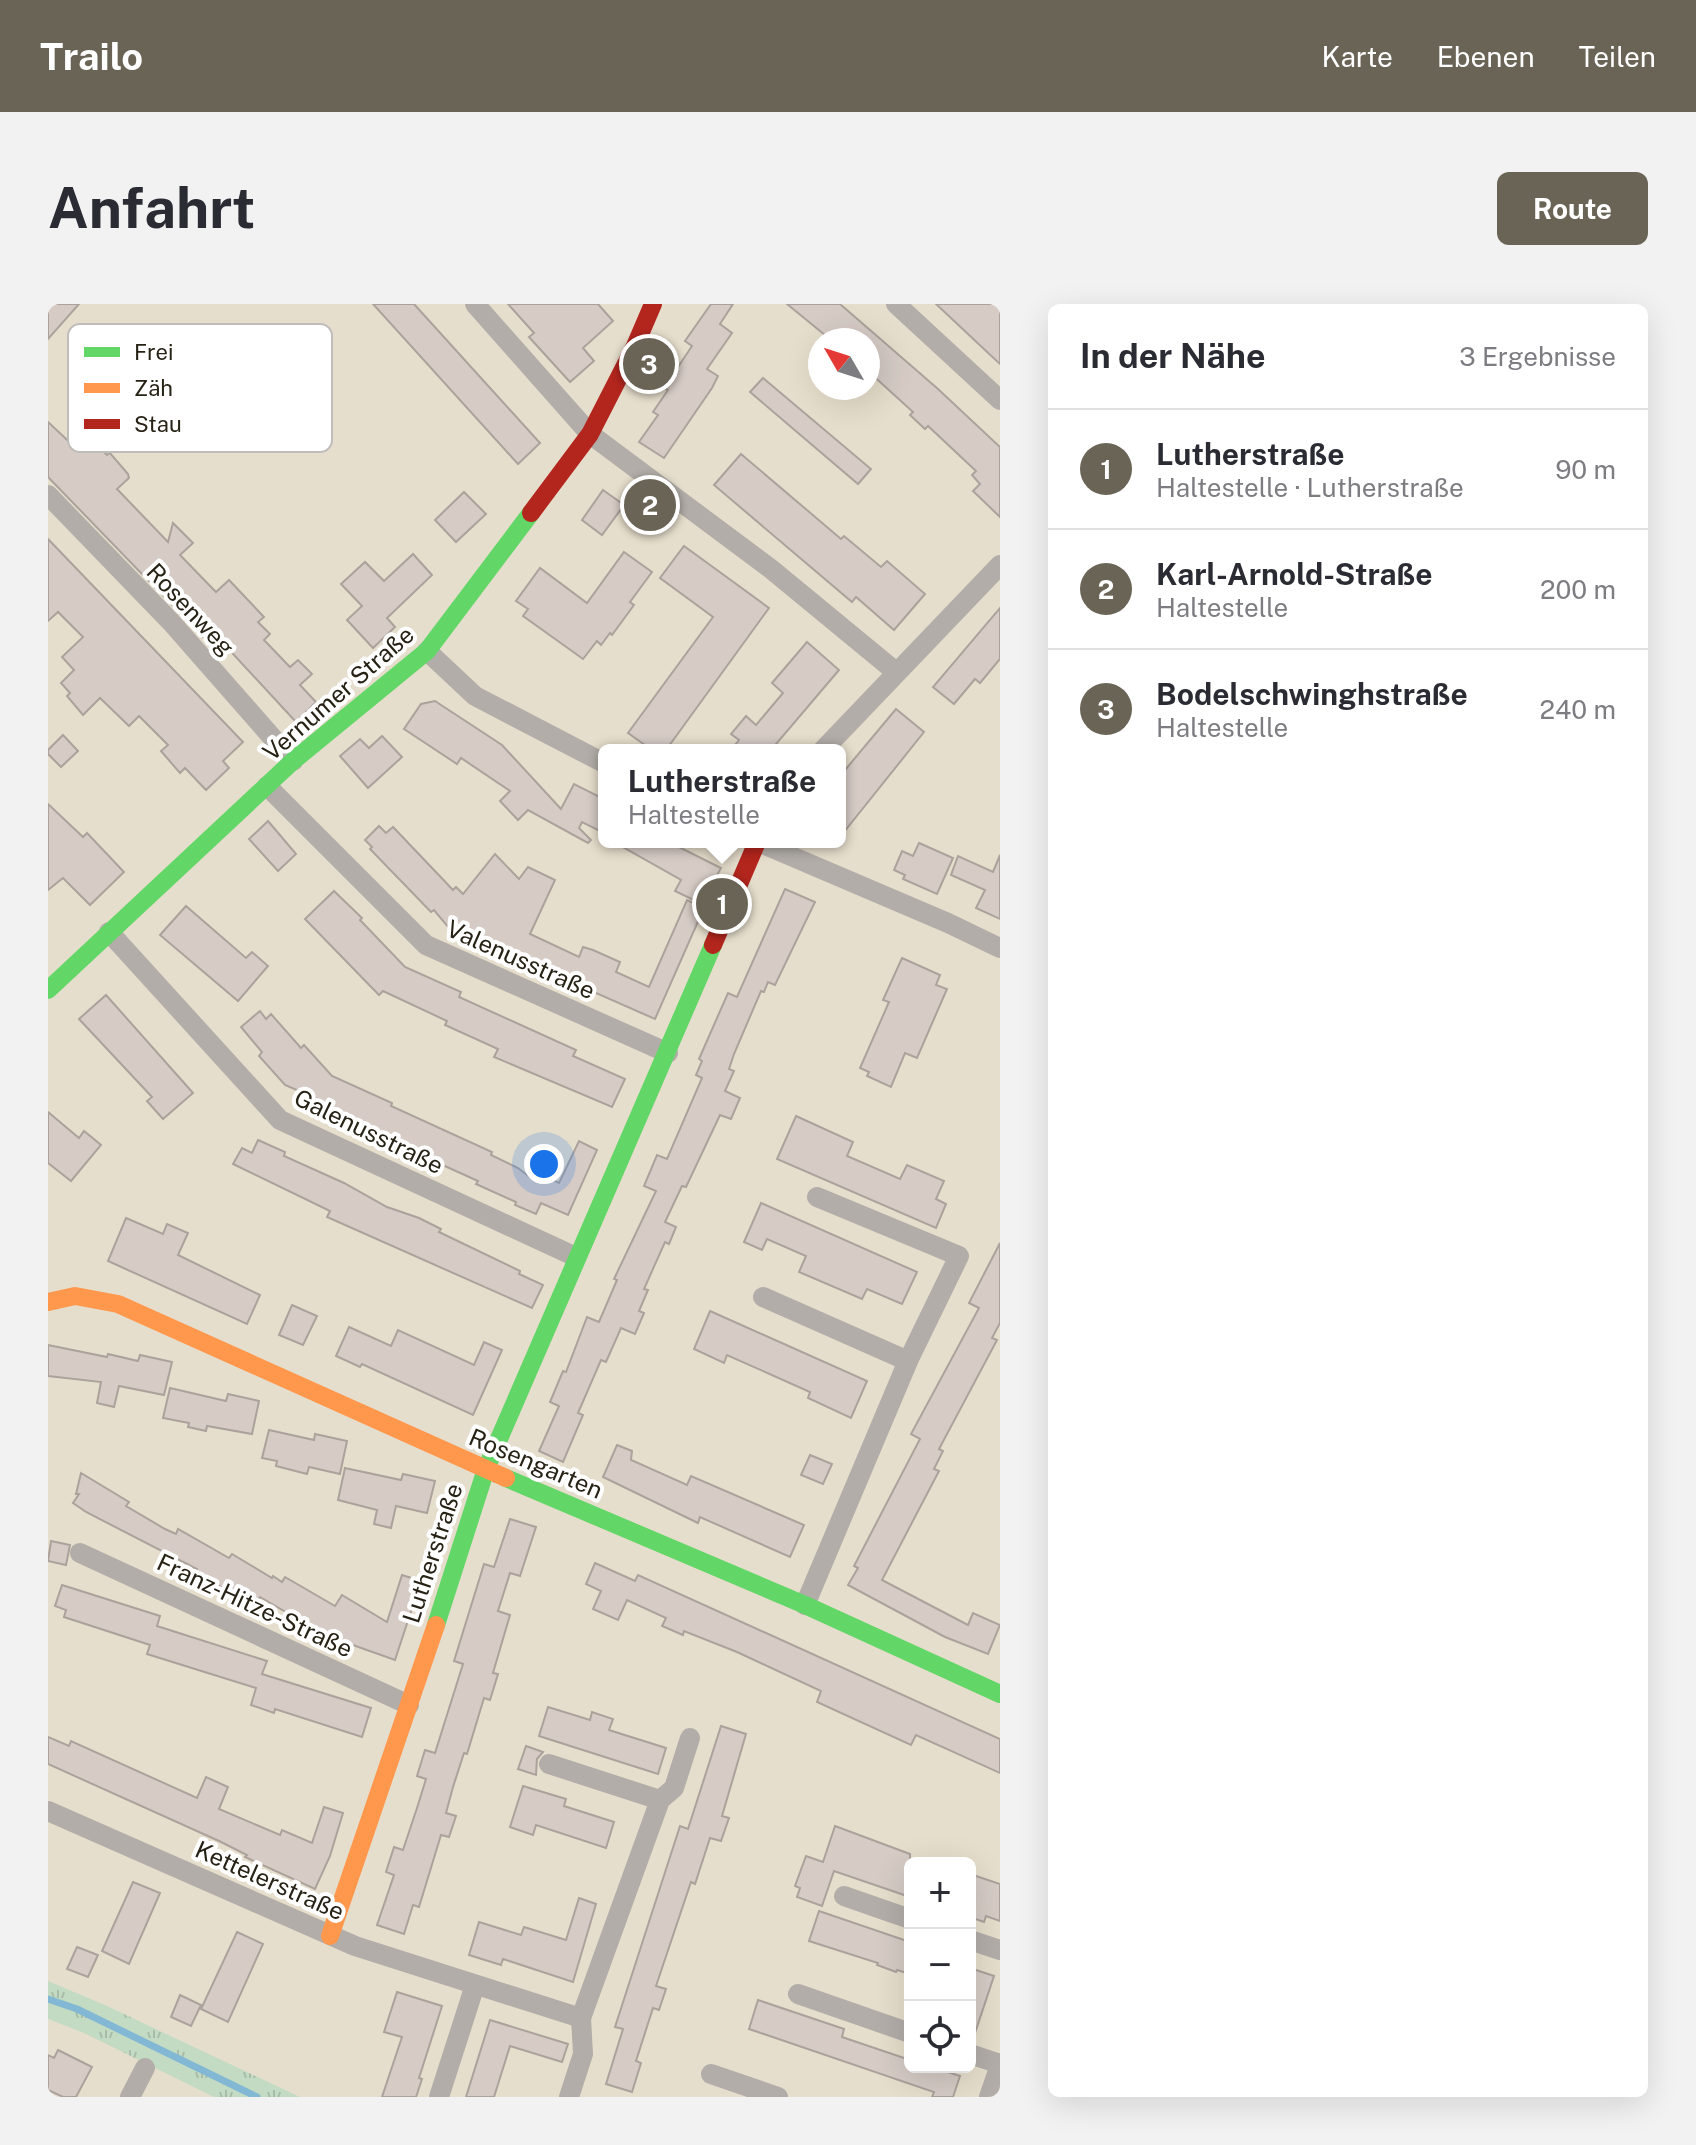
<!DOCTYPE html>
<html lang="de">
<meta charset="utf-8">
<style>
:root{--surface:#fff;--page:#f2f2f3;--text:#2b2b33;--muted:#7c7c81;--line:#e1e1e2;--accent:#6a6456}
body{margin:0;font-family:"Public Sans",sans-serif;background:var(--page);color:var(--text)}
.controls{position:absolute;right:24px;bottom:24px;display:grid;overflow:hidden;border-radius:12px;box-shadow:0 8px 32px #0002}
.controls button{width:72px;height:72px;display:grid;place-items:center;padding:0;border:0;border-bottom:2px solid var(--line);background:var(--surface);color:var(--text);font:40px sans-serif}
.compass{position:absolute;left:760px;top:24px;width:72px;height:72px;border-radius:50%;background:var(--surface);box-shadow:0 8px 32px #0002;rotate:309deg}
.you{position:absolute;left:496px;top:860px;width:28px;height:28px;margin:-20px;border:6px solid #fff;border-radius:50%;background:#1a73e8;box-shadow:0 0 0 12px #1a73e833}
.badge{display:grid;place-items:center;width:52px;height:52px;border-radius:50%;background:var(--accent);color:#fff;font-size:26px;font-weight:700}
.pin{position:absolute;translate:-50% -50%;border:4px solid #fff;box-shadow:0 2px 8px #0006}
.popup{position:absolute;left:550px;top:440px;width:248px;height:104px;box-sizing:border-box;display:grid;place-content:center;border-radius:12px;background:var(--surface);filter:drop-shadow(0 2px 6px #0005);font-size:26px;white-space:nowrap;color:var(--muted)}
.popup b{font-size:30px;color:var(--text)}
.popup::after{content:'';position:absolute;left:50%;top:100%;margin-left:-16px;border:16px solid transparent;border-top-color:var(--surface)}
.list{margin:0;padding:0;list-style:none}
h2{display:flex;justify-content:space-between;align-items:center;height:104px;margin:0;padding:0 32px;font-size:34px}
h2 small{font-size:26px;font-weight:400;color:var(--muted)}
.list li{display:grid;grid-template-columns:52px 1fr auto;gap:24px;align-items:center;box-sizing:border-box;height:120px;padding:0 32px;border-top:2px solid var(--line)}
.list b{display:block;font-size:30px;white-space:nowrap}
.list p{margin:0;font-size:26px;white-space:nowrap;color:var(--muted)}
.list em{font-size:26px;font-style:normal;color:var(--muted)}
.icon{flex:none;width:44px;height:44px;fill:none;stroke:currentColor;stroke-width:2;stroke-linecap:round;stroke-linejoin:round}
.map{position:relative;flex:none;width:952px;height:1793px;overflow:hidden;border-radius:12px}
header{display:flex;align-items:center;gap:48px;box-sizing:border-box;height:112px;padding:0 40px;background:var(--accent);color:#fff}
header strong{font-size:38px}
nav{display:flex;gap:44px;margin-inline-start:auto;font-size:28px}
.intro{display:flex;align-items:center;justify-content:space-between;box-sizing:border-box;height:192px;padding:0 48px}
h1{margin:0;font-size:56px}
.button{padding:20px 36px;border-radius:12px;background:var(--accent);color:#fff;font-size:28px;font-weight:700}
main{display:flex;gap:48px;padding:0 48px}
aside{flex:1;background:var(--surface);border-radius:12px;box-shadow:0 8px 32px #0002}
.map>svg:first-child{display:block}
.grass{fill:url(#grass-tufts)}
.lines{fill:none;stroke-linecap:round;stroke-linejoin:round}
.stream{stroke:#83b8d4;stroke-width:7}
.building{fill:#d6cbc5;stroke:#aca29c;stroke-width:2}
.street{stroke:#b2ada8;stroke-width:20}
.fast{stroke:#63d668;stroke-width:18}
.slow{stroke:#ff974d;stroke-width:18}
.jam{stroke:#b3261e;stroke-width:18}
.labels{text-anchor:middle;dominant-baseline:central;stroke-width:8;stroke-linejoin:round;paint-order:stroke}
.street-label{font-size:24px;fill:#272216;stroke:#fff}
.key{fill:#fff;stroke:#bebdb9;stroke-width:2}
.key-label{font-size:22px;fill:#272216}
</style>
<header>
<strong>Trailo</strong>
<nav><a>Karte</a><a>Ebenen</a><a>Teilen</a></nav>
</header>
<div class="intro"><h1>Anfahrt</h1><a class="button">Route</a></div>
<main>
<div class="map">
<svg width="952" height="1793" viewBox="0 0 952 1793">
<defs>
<pattern id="grass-tufts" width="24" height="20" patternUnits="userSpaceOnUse" patternTransform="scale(2)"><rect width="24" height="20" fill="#c3dbc3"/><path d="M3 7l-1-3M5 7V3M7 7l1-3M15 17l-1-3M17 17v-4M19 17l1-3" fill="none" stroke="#a8bca7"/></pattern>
</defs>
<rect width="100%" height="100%" fill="#e6decc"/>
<polygon class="grass" points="0,1677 59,1702 252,1793 166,1793 36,1729 0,1715"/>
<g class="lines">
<polyline class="stream" points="0,1695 29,1705 209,1793"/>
</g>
<g class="building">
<polygon points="0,0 31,0 0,35"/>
<polygon points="325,0 366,0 492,139 470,160"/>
<polygon points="460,0 550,0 565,17 535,44 546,57 522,78 481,33 486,29"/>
<polygon points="663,0 685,0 672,20 684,29 659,65 670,72 664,84 616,154 591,138 610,111 605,108 620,86 616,84 644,42 637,37"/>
<polygon points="739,0 792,0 890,85 952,143 952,213 925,187 932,180 924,171 928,167 880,122 877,125 862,111 865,108 820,67 820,36 783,36"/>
<polygon points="888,0 952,0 952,60 937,46"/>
<polygon points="715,74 823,165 810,180 702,88"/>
<polygon points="0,118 31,147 43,135 59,151 62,149 80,170 81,174 69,185 120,238 125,219 145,239 132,251 168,288 181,276 216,313 210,318 222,330 216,336 242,363 250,356 264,370 252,381 268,398 248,418 162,325 155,333 0,173"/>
<polygon points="693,150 793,235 796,232 833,263 839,257 877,290 846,326 808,293 804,298 666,181"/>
<polygon points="555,186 576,201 554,231 534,216"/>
<polygon points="416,188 438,210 408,238 387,216"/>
<polygon points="0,235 195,438 175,457 181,464 158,486 137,464 132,469 113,447 120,441 91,412 81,422 52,394 35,411 19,392 22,389 13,379 26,366 14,353 35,333 10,308 0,317"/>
<polygon points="636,242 721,304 618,446 604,446 580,429 665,313 612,274"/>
<polygon points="576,248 604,268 582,298 586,301 564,331 562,329 553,341 549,337 535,355 475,312 480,305 468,297 492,264 539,299"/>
<polygon points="365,250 384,271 339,314 347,323 325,344 299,316 314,302 293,280 317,258 336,277"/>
<polygon points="952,304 952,355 932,379 927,375 906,400 885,383"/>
<polygon points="759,338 791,366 723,446 683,446 691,436 683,430 698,412 708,421 735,389 724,379"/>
<polygon points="387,397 454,441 513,505 526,480 556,495 556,529 534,518 531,524 543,536 540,539 480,506 470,516 452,497 462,487 413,454 409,460 356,425 373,400"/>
<polygon points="848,405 876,428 792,533 792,472"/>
<polygon points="15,431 30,447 13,463 0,450 0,446"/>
<polygon points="334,432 354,453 320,484 292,452 312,435 321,444"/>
<polygon points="0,500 35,533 39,529 76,568 42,601 15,574 0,586"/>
<polygon points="220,517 248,550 230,567 201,535"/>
<polygon points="331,522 338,529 345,523 405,586 408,583 415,590 447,550 471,575 480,563 507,576 482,630 531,653 535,643 545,646 572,658 568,668 601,683 639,596 656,604 607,715 401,624 386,606 383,608 322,545 324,543 317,536"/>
<polygon points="566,538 621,538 673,564 654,600 627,587 633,576"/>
<polygon points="871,539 905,554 889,590 855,575 857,571 846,566 854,547 865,552"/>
<polygon points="952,551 952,615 928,604 937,586 903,571 910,552 945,568"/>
<polygon points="737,585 767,598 727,681 720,678 716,688 713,687 686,750 681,765 686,767 677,787 692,794 683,815 672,811 638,883 634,882 617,918 628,923 621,940 617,938 596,985 600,986 591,1007 596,1009 587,1030 573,1024 558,1058 553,1056 530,1109 535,1111 515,1158 491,1147 511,1102 502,1098 515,1067 518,1068 539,1013 551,1018 569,976 566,975 608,887 596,882 609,851 619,855 654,774 648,771 654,757 651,755 680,689 689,693"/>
<polygon points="286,587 314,614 312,616 357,663 413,688 411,693 528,746 525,752 577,775 564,803 446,753 450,745 397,721 399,717 335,687 331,691 257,615"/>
<polygon points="138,602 198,654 204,648 220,662 190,697 112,631"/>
<polygon points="854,654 892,671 888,681 899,685 869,754 857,749 843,783 819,772 821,768 812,764 841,698 835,696"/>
<polygon points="58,691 145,789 115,815 99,797 104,793 31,715"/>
<polygon points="212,707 218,715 223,710 253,744 256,741 284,772 344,799 343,802 444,848 443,851 470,864 483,874 486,867 511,879 531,837 549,846 520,911 493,899 488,910 467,901 468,898 428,880 430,877 328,831 330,828 270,801 272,796 237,781 211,752 214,748 193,723"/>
<polygon points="0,808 31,834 36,827 53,841 23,877 0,859"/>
<polygon points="748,812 805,838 799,852 852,875 859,861 896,877 888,895 898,900 888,924 729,855"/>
<polygon points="210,836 237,848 236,852 296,879 339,903 371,914 393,925 391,928 472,967 471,970 495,981 484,1004 279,913 282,907 185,860 194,844 204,849"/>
<polygon points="713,899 869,968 854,1000 819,985 814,995 751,968 758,952 719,935 714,946 696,938"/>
<polygon points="78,914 115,930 119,920 140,929 130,951 212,991 199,1020 60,957"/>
<polygon points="952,939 952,1019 944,1034 949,1036 891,1145 895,1147 886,1165 891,1167 834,1276 920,1321 925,1309 952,1321 940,1350 897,1333 800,1281 810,1264 806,1262 872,1135 863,1130 931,1004 921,999"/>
<polygon points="244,1001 269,1012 255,1041 231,1031"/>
<polygon points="662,1007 819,1077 803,1114 760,1094 762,1088 679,1051 676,1059 646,1045"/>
<polygon points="301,1023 343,1042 350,1026 426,1061 436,1038 454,1046 425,1111 314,1060 312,1063 288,1052"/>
<polygon points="0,1041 59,1053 60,1050 90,1057 92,1051 124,1058 116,1091 71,1082 66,1103 49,1099 53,1078 0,1072"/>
<polygon points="122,1084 178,1097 180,1090 211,1097 204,1130 159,1122 158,1127 140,1123 141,1119 115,1114"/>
<polygon points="221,1126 266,1136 267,1130 299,1137 292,1170 261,1163 259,1170 228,1162 229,1157 214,1154"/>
<polygon points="569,1141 584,1147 583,1156 639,1181 643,1172 756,1221 742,1253 652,1213 650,1219 555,1173"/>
<polygon points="762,1151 784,1160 775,1180 753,1171"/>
<polygon points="297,1164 353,1176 355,1170 387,1177 379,1209 348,1202 343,1224 326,1220 329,1206 290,1196"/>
<polygon points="33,1169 81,1198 78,1202 117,1225 128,1230 130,1225 181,1254 184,1250 224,1274 225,1272 234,1278 237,1273 287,1302 294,1291 339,1318 354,1271 373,1277 347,1356 302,1340 250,1315 212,1293 208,1300 167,1280 148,1269 149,1265 38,1208 25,1199 31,1190 28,1190"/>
<polygon points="462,1215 488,1223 472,1272 462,1269 450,1307 462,1311 445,1369 450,1370 442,1396 436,1394 419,1450 416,1449 405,1483 398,1509 408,1512 401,1533 393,1531 371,1603 365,1601 356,1630 329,1621 346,1571 338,1568 346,1543 355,1546 369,1504 378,1475 369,1472 377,1446 387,1449 415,1360 406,1357 436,1260 446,1263"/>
<polygon points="3,1237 22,1241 18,1261 0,1257"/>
<polygon points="547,1259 587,1277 590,1271 952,1435 952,1469 868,1431 863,1441 769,1398 773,1387 689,1348 636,1327 635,1331 614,1322 618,1314 579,1296 570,1316 545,1305 553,1287 538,1280"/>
<polygon points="14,1281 112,1312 109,1322 219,1357 214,1370 323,1404 314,1433 227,1405 226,1409 203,1401 208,1384 99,1350 102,1341 16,1313 18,1306 7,1302"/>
<polygon points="500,1403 542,1416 544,1408 565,1415 561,1426 618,1444 610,1470 491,1432"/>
<polygon points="673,1422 698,1430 674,1512 681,1514 673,1537 662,1534 647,1580 643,1578 608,1682 618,1685 611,1706 605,1704 588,1757 593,1759 584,1788 558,1780 575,1725 567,1723 632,1522 640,1525"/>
<polygon points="0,1433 21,1442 23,1437 149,1494 158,1473 180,1483 171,1505 232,1531 234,1526 264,1539 276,1503 295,1509 282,1552 267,1585 197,1553 199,1551 171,1537 0,1460"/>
<polygon points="478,1442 495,1448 489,1455 488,1471 470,1465"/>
<polygon points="475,1482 518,1495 516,1502 566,1518 558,1544 488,1521 485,1531 462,1523"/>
<polygon points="787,1522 862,1550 862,1593 786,1567 774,1602 749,1593 752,1584 747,1582 758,1552 775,1558"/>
<polygon points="922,1570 952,1580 952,1617 938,1612 936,1618 922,1613"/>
<polygon points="85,1578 112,1589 81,1660 54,1647"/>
<polygon points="531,1594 548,1600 525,1678 455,1655 453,1661 421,1651 431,1618 473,1631 476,1623 518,1636"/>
<polygon points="771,1607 862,1638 862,1670 849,1666 848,1668 829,1661 830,1659 761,1637"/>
<polygon points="189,1628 215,1640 180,1718 153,1705"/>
<polygon points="29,1643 50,1651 40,1673 19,1665"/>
<polygon points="922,1664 946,1672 925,1735 922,1734"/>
<polygon points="349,1688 394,1702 371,1774 374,1775 368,1793 334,1793 354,1733 336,1728"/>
<polygon points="132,1691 153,1701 143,1722 123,1713"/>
<polygon points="710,1696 796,1725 794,1733 862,1756 862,1763 884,1763 912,1772 905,1793 884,1793 886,1788 701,1725"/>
<polygon points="442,1716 520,1740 514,1758 462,1742 446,1793 418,1793"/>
<polygon points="10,1746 44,1763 28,1793 15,1793 0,1786 0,1751 6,1754"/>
</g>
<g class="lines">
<g class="street">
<polyline points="427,0 542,130 723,265 848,368"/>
<polyline points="848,0 952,96"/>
<polyline points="0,191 123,318 245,457"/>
<polyline points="379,347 427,392 556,459"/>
<polyline points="775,446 952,261"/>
<polyline points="219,482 378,641 620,749"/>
<polyline points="710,538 900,619 952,644"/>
<polyline points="61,628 232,816 528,953"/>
<polyline points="715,993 860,1057"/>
<polyline points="32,1249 361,1401"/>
<polyline points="757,1301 860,1057 911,952 769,893"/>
<polyline points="501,1460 612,1496"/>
<polyline points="0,1507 307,1642 533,1714 612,1496 626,1484 642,1434"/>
<polyline points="796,1592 862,1615"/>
<polyline points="922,1636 952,1646"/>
<polyline points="750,1690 862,1729"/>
<polyline points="922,1750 952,1760"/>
<polyline points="663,1770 730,1793"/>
<polyline points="82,1793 97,1764"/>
<polyline points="391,1793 427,1681"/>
<polyline points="521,1793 535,1750 533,1714"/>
<polyline points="941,1793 952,1761"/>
</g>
<g class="fast">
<polyline points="0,686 245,457 379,347 483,209"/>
<polyline points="458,1174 757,1301 952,1390"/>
<polyline points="388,1321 438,1165 665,641"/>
</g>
<g class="slow">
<polyline points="0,998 27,992 70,1000 458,1174"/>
<polyline points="282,1632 388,1321"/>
</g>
<g class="jam">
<polyline points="483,209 542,130 587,42 605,0"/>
<polyline points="665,641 709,538"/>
</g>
</g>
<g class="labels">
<g class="street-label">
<text transform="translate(143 305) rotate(47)">Rosenweg</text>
<text transform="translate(290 389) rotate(-41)">Vernumer Straße</text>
<text transform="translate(473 655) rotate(24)">Valenusstraße</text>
<text transform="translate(321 827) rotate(26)">Galenusstraße</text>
<text transform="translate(488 1159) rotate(23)">Rosengarten</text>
<text transform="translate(384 1249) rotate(-72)">Lutherstraße</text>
<text transform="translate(207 1301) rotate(25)">Franz-Hitze-Straße</text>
<text transform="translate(222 1576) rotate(24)">Kettelerstraße</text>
</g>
</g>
<rect x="20" y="20" width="264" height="128" rx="12" class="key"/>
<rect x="36" y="43" width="36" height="10" fill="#63d668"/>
<rect x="36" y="79" width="36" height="10" fill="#ff974d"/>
<rect x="36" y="115" width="36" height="10" fill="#b3261e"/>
<g class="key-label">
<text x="86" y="56">Frei</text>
<text x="86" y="92">Zäh</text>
<text x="86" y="128">Stau</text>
</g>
</svg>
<div class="controls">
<button>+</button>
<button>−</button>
<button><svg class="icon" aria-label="locate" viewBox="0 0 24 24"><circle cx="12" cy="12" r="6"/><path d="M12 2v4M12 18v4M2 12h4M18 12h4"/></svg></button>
</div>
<svg class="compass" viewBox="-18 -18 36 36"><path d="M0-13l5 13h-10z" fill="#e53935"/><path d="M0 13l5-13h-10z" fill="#7c7c81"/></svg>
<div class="you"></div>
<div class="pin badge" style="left:674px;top:600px">1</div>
<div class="popup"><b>Lutherstraße</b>Haltestelle</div>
<div class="pin badge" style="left:602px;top:201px">2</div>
<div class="pin badge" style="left:601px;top:60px">3</div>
</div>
<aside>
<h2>In der Nähe<small>3 Ergebnisse</small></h2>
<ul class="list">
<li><span class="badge">1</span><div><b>Lutherstraße</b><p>Haltestelle · Lutherstraße</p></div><em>90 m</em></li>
<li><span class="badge">2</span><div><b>Karl-Arnold-Straße</b><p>Haltestelle</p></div><em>200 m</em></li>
<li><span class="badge">3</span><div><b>Bodelschwinghstraße</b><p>Haltestelle</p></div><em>240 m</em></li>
</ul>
</aside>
</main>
